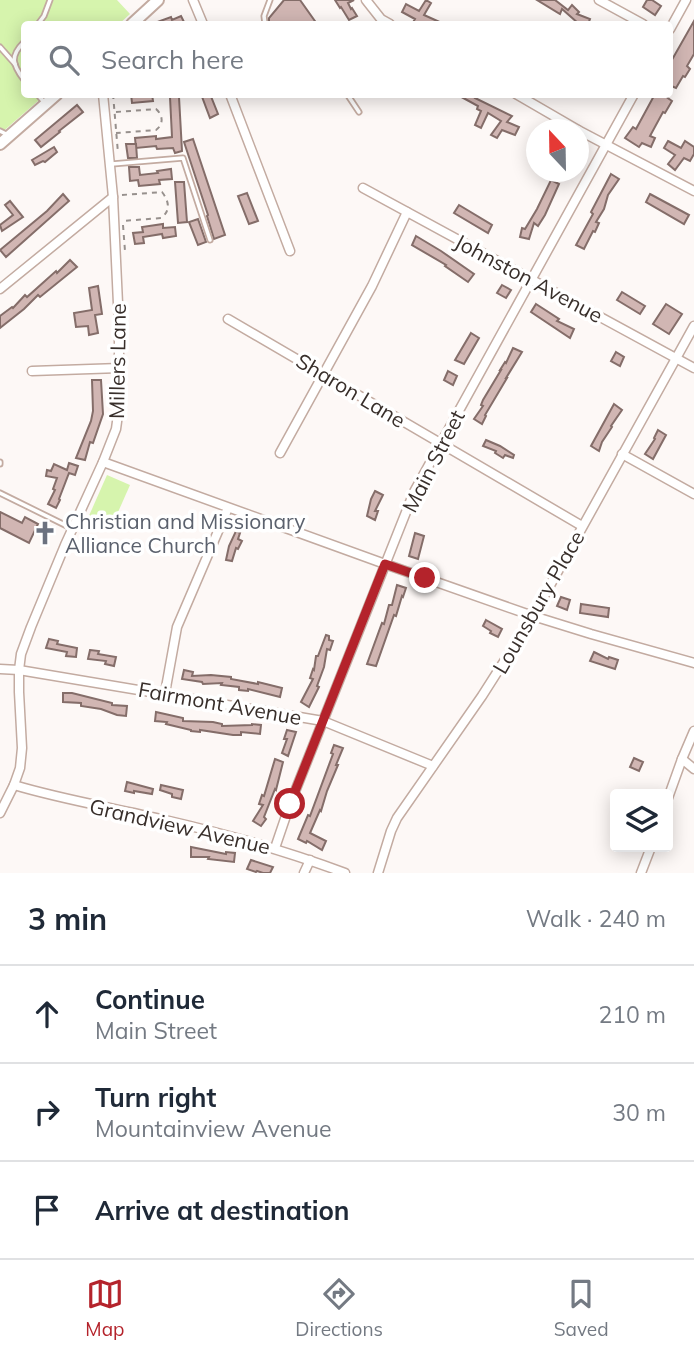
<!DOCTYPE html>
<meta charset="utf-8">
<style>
:root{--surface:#fff;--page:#f2f2f3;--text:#1f2937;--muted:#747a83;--line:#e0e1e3;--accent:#b4232b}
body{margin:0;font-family:Mulish,sans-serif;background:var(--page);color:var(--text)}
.controls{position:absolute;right:21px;bottom:21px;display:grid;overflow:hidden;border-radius:7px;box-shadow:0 4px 18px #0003}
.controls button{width:63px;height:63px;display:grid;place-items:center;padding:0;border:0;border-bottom:2px solid var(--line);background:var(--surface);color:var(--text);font:35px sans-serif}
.compass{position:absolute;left:526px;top:119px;width:63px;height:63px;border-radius:50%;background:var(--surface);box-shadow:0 4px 18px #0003;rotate:338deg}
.stop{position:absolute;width:21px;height:21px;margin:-16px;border:5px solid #b4232b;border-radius:50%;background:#fff}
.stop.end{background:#b4232b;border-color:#fff;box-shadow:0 2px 7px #0008}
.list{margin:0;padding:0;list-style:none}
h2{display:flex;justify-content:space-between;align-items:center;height:91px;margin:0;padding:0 28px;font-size:30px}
h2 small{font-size:23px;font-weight:400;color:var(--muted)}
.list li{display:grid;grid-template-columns:46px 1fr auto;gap:21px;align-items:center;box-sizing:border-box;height:98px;padding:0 28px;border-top:2px solid var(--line)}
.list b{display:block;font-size:26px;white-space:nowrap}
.list p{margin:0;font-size:23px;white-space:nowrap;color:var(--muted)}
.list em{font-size:23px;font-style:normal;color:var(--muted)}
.icon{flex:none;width:38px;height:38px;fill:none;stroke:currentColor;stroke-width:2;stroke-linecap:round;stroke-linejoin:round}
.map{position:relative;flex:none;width:694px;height:873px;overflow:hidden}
.search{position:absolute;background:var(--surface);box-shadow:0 4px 18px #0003;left:21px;right:21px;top:21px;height:77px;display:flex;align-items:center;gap:18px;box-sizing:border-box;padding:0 24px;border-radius:7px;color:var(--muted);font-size:26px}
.sheet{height:385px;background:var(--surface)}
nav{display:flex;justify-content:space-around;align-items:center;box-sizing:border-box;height:98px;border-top:2px solid var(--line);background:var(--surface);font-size:19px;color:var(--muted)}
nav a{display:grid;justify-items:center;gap:4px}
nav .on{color:var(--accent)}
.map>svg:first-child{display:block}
.green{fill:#d6f4ad}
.building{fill:#d1b6b3;stroke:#846d69;stroke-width:2}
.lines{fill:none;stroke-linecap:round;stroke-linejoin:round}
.lane-casing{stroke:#c3aba1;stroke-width:7}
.street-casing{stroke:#c3aba1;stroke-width:11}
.secondary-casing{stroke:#c3aba1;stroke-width:14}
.path{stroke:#97908d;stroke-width:2;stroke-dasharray:5 5;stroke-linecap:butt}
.lane{stroke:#fff;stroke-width:3.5}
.street{stroke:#fff;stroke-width:8}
.secondary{stroke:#fff;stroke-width:10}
.route{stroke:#b4232b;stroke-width:9}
.labels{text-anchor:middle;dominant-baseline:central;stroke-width:7;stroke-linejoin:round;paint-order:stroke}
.street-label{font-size:21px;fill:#382f2b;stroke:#fff}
.worship-label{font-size:21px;fill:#5b616d;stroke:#fff;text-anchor:start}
</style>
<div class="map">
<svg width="694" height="873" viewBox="0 0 694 873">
<rect width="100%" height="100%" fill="#fdf8f6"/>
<g class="green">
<polygon points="0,0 117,0 130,14 119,24 24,24 24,94 45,95 0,134"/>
<polygon points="107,475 130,485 111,528 88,518"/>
</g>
<g class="building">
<polygon points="284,0 300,0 317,24 269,24 269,18"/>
<polygon points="335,0 354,0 348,3 351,9 352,8 357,16 349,20 341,7 340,8"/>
<polygon points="426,0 431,3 424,15 444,24 423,24 420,23 419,24 412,24 415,19 402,12 406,4 419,11"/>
<polygon points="537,0 555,0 568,10 572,5 579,12 577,14 590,19 588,24 579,24 562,9 560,14"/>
<polygon points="647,0 652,0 661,6 655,15 643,7"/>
<polygon points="181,16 185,24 152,24 171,17 172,20"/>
<polygon points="694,21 694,54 687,66 690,69 685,77 683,76 676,88 669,85 669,65"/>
<polygon points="131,94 152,94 153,101 132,103"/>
<polygon points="201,94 210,94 218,114 210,118"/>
<polygon points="456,94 477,94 475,98 512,116 507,122 519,127 515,135 502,130 497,138 491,135 501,121 488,113 481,128 475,125 481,111 477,109 478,106"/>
<polygon points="655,94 662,94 672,101 665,113 663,112 650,136 655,138 651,147 642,143 639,147 625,138 633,127 636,129"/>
<polygon points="170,97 179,97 182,151 175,153 173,148 157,149 156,146 136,148 135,138 156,136 156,139 172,137"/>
<polygon points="77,105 83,112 59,131 60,132 41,147 35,140"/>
<polygon points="193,139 225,235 214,239 207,216 208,215 184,142"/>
<polygon points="668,141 681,148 685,141 694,147 694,154 690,161 684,158 675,170 668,164 675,155 664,148"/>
<polygon points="126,144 136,144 137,158 128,158"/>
<polygon points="54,147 57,152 45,162 43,161 35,165 32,160"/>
<polygon points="129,167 139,167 140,175 158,173 157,171 171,169 172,179 159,180 160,184 139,186 138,180 130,181"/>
<polygon points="611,174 619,179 608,195 604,209 596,222 599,223 595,232 593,231 584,249 576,245 593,214 591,212"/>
<polygon points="551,180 559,184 545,215 538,226 534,223 529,239 520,237 522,228 525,229 537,209"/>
<polygon points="175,182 184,182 187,222 178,223"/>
<polygon points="247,193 258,221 249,224 238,196"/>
<polygon points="63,194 69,201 6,257 0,250 47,211"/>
<polygon points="650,194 689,215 684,224 646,202"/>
<polygon points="10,201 23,217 2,231 0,225 13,215 5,205"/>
<polygon points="459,205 492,225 488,233 454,213"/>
<polygon points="198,219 206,242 198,245 189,222"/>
<polygon points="163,224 163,228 175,227 176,236 163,238 162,234 143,237 144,243 135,244 133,233 143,232 142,227"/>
<polygon points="416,236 441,251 474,274 468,282 445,266 446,265 412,245"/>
<polygon points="70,260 77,267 40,297 38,295 24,309 0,328 0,316 12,307 13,308 25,295 27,297 56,271 57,273"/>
<polygon points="502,285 511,290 506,298 497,293"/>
<polygon points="98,286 102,314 95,315 98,333 89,335 88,326 76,327 74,313 92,310 89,288"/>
<polygon points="622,292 645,306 640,314 617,300"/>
<polygon points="536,304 559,319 557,321 574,329 570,338 531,312"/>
<polygon points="666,304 682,314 669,334 653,324"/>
<polygon points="471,333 479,338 464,364 455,360"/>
<polygon points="513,348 522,352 506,378 507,378 485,415 486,416 482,424 474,419 483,406 481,405 483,400 501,370 500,370 505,362 506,363"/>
<polygon points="616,352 624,357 620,366 611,361"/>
<polygon points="448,371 457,376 453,385 444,380"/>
<polygon points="92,380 101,380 103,414 93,443 90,442 85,460 76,458 91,421 93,411"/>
<polygon points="614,404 622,410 611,426 612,427 602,442 599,451 591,446"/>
<polygon points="658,430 666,435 653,459 645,454 655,439 654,438"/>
<polygon points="486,440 500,446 514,455 513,458 505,455 503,458 495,453 496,451 483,446"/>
<polygon points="69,463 78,466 75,475 69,473 59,499 60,500 56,508 48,504 55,490 53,489 57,478 46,476 47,470 51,471 54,464 67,470"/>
<polygon points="375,491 383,495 375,511 378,511 375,520 367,516 371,499"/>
<polygon points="0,512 22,523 25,517 38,524 29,543 0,528"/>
<polygon points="236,531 240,533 238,539 242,541 238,549 236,548 232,561 226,560 229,546"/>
<polygon points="415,533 424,536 418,559 409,556"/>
<polygon points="397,585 406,588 403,597 402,596 396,616 394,615 376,666 367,664 382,623 384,624 389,605 392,605"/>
<polygon points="561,597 570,600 567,610 557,606"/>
<polygon points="581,604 609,608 608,617 580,613"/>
<polygon points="486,620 502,629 498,637 490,633 491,631 483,626"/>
<polygon points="326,635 329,636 329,640 333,641 330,650 327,649 324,667 317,686 319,687 309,707 301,702 313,679 310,678 313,669 314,670 316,656 318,656"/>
<polygon points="49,639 58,641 57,644 77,648 76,657 66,656 67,652 46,648"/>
<polygon points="90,650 99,651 98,654 116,657 114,666 105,664 106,661 88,659"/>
<polygon points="594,652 608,659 609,657 618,660 615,669 590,661"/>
<polygon points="184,670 193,672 192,676 211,675 231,677 231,679 258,684 258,682 282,688 280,697 248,689 248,691 239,690 239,687 221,685 222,683 203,684 202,682 182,679"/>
<polygon points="63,693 72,693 112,703 112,705 127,706 126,716 117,715 101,709 81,706 81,703 63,702"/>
<polygon points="156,712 183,718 183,721 213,722 222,724 222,726 252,725 252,724 261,725 260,734 241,732 241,735 233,735 200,730 200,732 191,731 191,730 166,724 167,722 155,721"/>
<polygon points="287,730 296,732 288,756 282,753 287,739 284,739"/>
<polygon points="334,745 343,748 336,765 338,765 327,791 321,811 320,810 310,833 326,841 322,850 307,841 306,843 298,839 308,815 310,816 333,754 331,753"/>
<polygon points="634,758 643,762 639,771 630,767"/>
<polygon points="275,759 283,762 276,790 275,789 264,817 266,819 261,826 253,821 263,805 259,804 262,795 264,796"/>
<polygon points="127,782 153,789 152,794 134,791 134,793 125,791"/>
<polygon points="161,785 183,790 181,799 172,797 172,794 160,790"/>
<polygon points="191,847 226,854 226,852 235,853 234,862 208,859 209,857 191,857"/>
<polygon points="251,860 273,867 270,873 263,873 257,871 256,872 247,869"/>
</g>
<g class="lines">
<g class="lane-casing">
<g id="lane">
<polyline points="38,24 44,16 50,0"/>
<polyline points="265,24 264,16 270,0"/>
<path d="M24 42C10 56 12 64 24 80"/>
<polyline points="0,47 15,64"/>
<polyline points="37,94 45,103"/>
<polyline points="347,94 359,112"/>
<polyline points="0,131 8,135"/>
<polyline points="112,164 183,158 210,240"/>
<polyline points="0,462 0,464"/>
<polyline points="0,493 71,528"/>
</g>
</g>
<g class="street-casing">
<g id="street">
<polyline points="193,0 203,24"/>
<polyline points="366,0 381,19 390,24"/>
<polyline points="599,0 643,24"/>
<polyline points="670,29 686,0"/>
<polyline points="230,94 290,251"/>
<polyline points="516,94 578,130"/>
<polyline points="578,130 694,191"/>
<polyline points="363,188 694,368"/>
<polyline points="0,289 113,197"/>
<polyline points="228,319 582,526"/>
<polyline points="32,371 120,368"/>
<polyline points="280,453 372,286 407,212"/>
<polyline points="622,454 694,494"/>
<polyline points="103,462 385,564 533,616 591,634 694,663"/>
<polyline points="0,669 19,670 323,721 433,766"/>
<polyline points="165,693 177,627 228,508"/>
<polyline points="682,759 694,769"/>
<path d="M14 785C64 800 115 808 165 820 226 834 286 851 345 873"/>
<polyline points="668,798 682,759 694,731"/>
<polyline points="0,813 14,785 20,768 22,748 19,692 19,670 21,654 31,627 65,545 103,462 116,429 119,407 119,325 113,197 103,94"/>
<polyline points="275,848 290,804 414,492 634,94"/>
<polyline points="304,873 310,860"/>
<polyline points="378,873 391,831 397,818 482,696 533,616 694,326"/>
<polyline points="641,873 651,847"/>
</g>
</g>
<g class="secondary-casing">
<g id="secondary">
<polyline points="132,24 158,0"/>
<polyline points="0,144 57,94"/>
</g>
</g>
<g class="path">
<polyline points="113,94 118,153"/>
<path d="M116 112 156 109C163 115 164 124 156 130L116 133"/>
<path d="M122 195 162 192C169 201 171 211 161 218L123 221"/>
<polyline points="123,225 125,251"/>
</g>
<use href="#lane" class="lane"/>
<use href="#street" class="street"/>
<use href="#secondary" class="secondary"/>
</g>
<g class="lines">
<polyline class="route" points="290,804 385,564 425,578"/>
</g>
<defs>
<g id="church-bare" transform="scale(1.89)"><path d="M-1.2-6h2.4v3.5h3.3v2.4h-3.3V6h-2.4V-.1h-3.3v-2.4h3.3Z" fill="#6b7280" stroke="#fff" stroke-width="2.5" paint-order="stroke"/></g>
</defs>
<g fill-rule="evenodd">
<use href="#church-bare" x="45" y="533"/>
</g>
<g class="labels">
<g class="street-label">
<text transform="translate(529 278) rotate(28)">Johnston Avenue</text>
<text transform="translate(117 361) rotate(-89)">Millers Lane</text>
<text transform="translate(351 390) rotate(31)">Sharon Lane</text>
<text transform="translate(433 461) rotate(-63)">Main Street</text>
<text transform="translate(538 602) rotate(-60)">Lounsbury Place</text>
<text transform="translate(220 703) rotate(10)">Fairmont Avenue</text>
<text transform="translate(180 826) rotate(13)">Grandview Avenue</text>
</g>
<g class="worship-label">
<text x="65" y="521">Christian and Missionary<tspan x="65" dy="24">Alliance Church</tspan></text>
</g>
</g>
</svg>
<div class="controls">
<button><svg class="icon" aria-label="layers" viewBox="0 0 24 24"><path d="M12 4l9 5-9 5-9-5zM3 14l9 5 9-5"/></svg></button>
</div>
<svg class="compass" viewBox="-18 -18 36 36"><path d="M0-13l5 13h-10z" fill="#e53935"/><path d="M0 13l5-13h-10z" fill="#747a83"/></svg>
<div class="stop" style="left:290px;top:804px"></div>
<div class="stop end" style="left:425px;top:578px"></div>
<div class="search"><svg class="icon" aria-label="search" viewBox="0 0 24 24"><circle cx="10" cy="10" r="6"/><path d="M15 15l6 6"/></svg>Search here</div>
</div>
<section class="sheet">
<h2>3 min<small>Walk · 240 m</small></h2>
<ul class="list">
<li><svg class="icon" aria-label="ahead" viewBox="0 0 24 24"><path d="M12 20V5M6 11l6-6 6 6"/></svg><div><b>Continue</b><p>Main Street</p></div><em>210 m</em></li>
<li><svg class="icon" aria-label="right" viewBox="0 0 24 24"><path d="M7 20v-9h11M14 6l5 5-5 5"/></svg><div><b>Turn right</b><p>Mountainview Avenue</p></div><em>30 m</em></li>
<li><svg class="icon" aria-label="arrive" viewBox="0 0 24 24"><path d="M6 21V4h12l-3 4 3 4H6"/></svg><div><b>Arrive at destination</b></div></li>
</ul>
</section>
<nav>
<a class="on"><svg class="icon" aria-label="map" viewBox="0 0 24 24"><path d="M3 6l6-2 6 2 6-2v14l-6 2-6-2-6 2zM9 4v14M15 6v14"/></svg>Map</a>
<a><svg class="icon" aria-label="directions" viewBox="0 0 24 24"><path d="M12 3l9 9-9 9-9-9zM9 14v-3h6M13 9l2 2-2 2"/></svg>Directions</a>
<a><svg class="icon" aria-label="saved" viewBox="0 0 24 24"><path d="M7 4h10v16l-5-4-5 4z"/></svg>Saved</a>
</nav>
